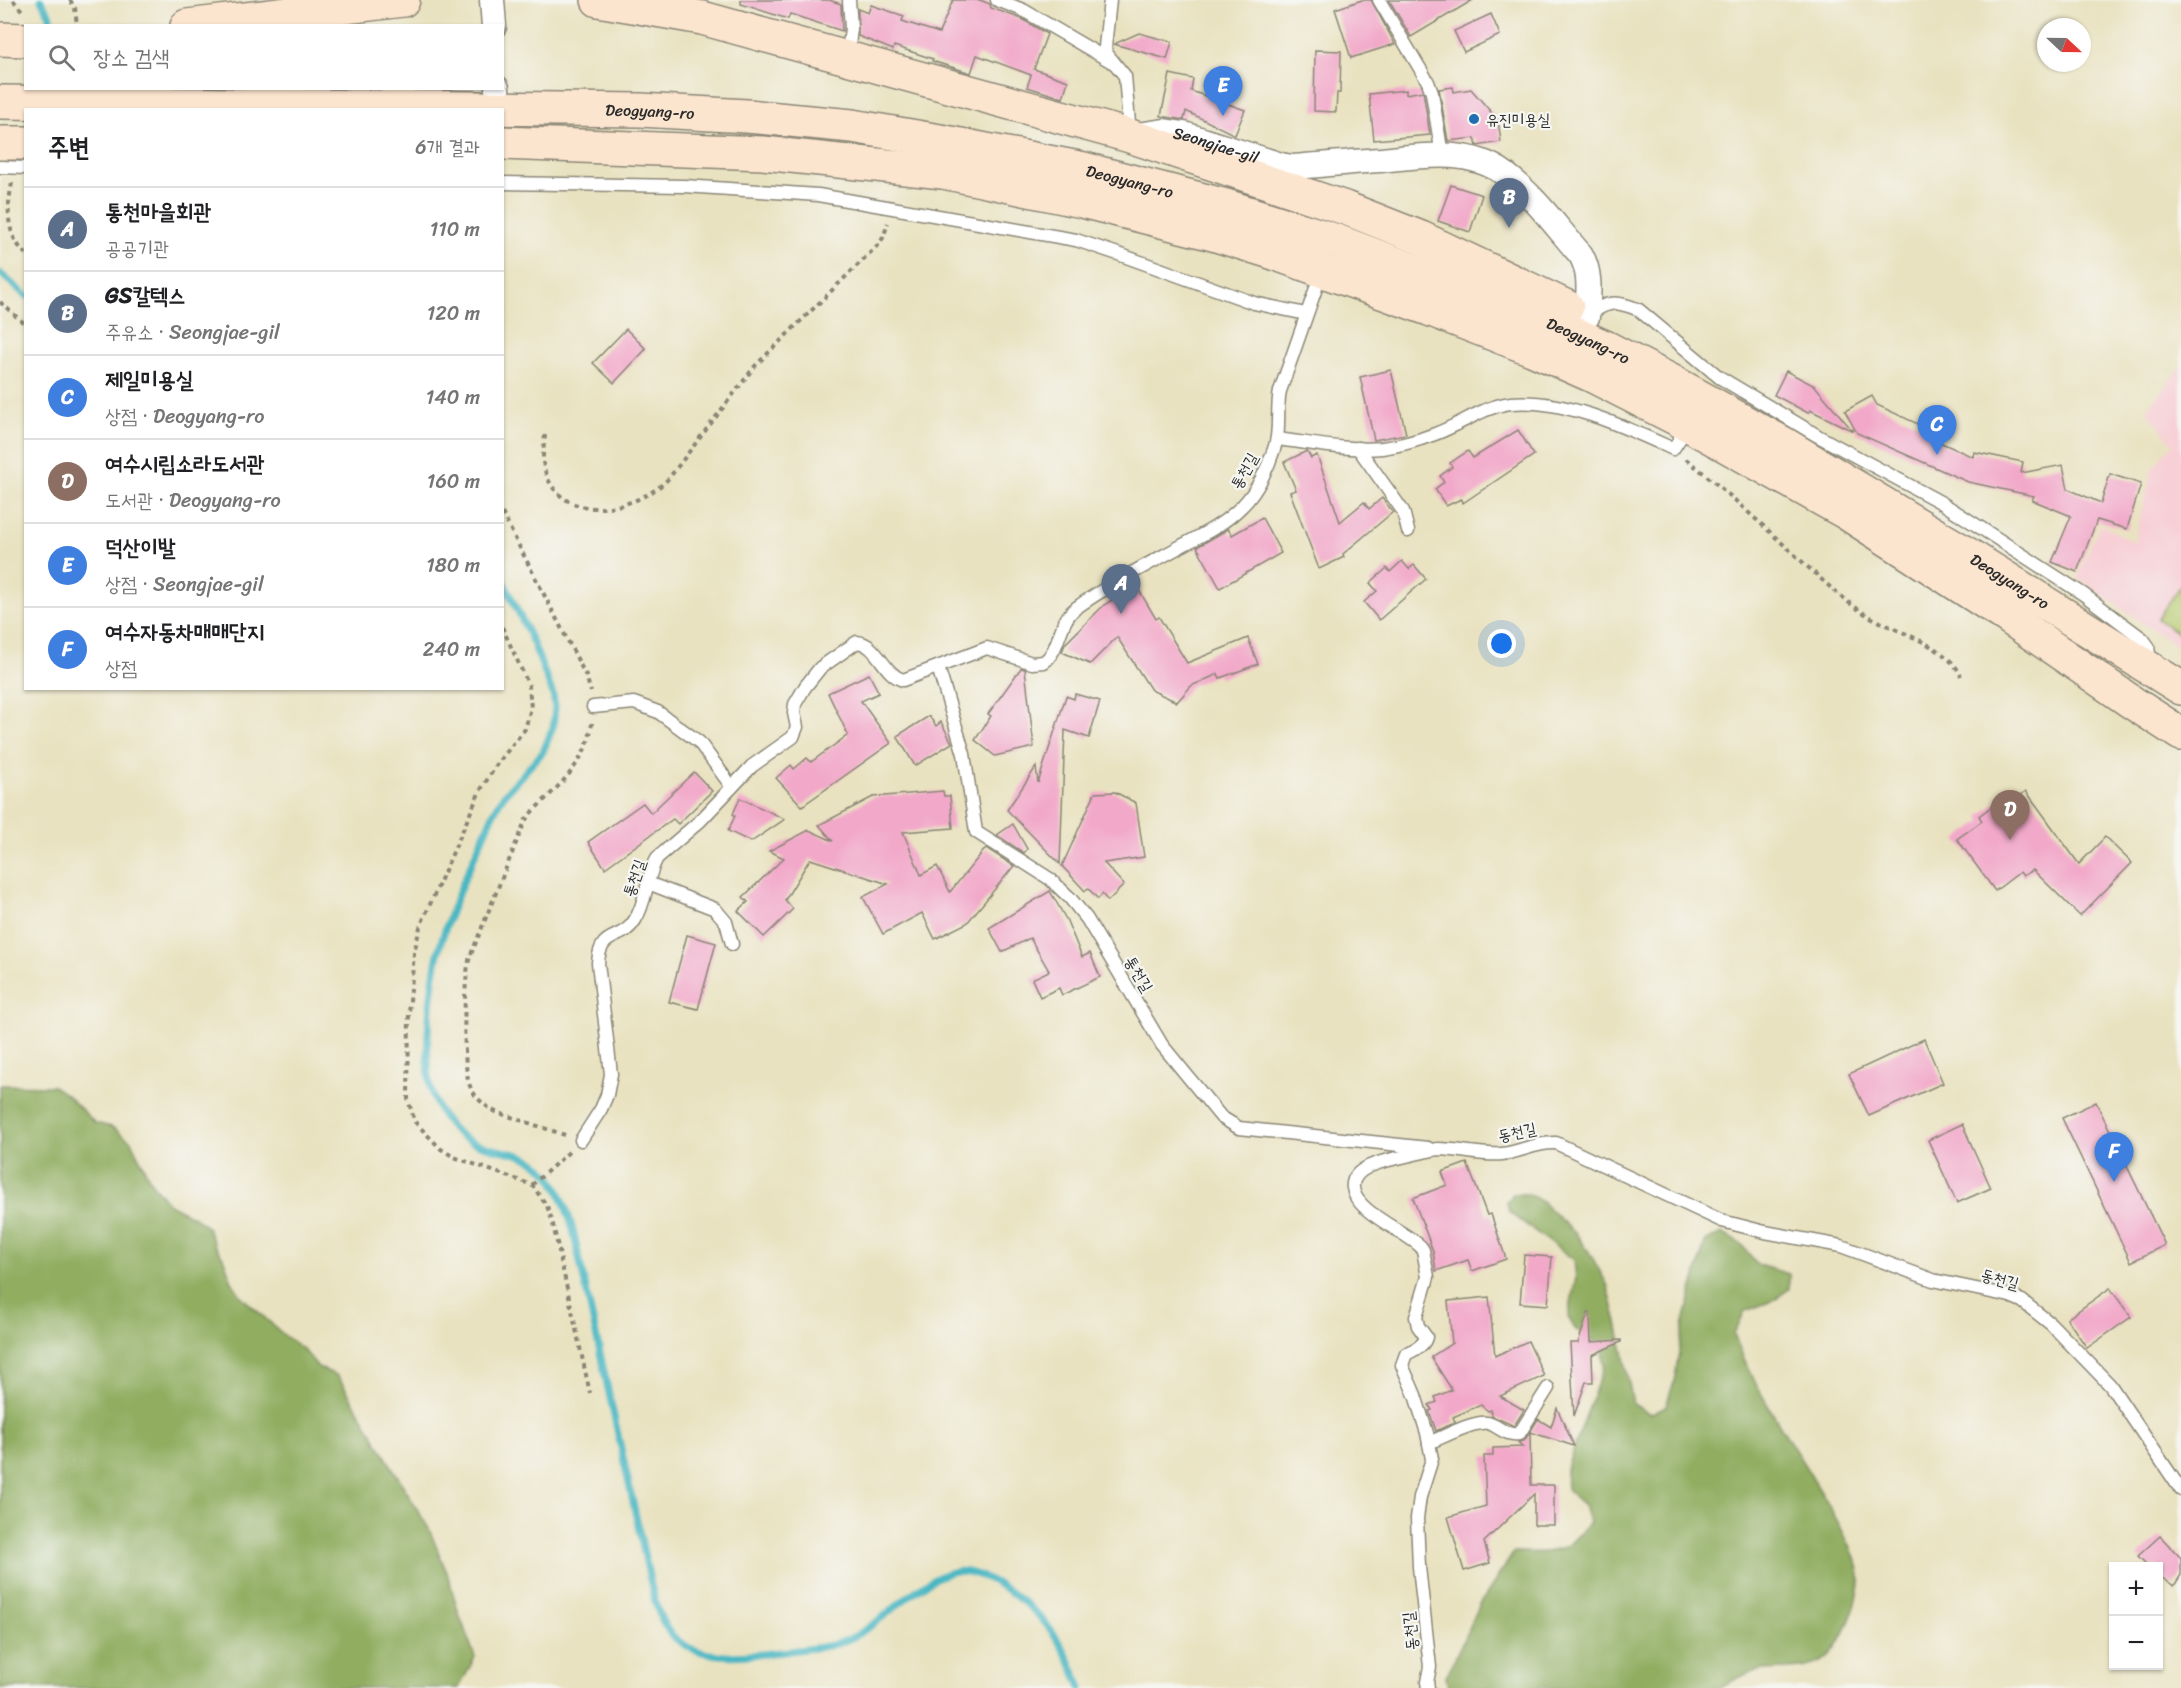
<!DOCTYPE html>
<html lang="ko">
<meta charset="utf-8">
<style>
:root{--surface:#fff;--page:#f6f6f6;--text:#202124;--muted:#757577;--line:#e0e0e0;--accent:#111827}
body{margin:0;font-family:Sriracha,"Poor Story",sans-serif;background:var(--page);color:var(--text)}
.controls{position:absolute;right:18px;bottom:18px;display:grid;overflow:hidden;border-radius:0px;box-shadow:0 2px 4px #0004}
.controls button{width:54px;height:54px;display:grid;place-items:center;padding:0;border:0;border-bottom:2px solid var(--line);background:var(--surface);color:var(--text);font:30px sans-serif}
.compass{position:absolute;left:2037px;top:18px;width:54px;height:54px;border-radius:50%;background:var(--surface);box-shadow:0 2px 4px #0004;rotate:112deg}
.you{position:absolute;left:1502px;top:644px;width:21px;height:21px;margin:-15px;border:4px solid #fff;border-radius:50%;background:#1a73e8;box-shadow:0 0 0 9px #1a73e833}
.badge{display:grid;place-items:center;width:39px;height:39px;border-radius:50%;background:var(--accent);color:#fff;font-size:20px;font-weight:700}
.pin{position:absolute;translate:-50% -50px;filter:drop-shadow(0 2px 3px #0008)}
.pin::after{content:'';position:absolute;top:32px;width:21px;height:18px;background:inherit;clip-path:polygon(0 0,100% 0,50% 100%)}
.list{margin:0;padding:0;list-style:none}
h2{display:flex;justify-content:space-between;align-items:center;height:78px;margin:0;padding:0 24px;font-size:26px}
h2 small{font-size:20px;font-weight:400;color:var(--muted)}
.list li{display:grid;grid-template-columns:39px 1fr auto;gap:18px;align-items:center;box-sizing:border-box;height:84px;padding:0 24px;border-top:2px solid var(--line)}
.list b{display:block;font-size:22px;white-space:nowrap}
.list p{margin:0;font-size:20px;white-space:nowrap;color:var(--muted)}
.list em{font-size:20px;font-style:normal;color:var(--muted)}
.icon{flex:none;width:33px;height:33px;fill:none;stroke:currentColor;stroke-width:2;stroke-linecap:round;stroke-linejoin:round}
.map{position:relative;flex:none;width:2181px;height:1688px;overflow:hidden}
.search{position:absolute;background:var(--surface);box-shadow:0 2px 4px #0004;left:24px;top:24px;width:480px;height:66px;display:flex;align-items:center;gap:15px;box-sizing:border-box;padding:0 21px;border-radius:0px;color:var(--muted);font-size:22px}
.panel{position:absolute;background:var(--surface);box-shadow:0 2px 4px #0004;left:24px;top:108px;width:480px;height:582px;border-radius:0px}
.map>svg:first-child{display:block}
.built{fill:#f7cfd5}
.green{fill:#b6c96c;stroke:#707a4c;stroke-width:1.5}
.forest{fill:#90ad60;stroke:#5e6c46;stroke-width:1.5}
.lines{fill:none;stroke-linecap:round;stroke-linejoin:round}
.stream{stroke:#49b7c3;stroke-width:7}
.building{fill:#f2a9c9}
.lane-casing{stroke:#8a8676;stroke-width:15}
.street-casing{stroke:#8a8676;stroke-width:27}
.secondary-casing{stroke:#8a8676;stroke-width:36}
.path{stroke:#8a8676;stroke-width:4;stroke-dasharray:4.5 4.5;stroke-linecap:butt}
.lane{stroke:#fff;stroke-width:12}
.street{stroke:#fff;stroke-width:24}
.secondary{stroke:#fce5cf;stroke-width:33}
.poi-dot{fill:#1f6fb2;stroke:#f6f6f2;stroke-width:2}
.labels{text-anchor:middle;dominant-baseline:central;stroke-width:4.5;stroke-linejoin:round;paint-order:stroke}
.street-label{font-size:16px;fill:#2b2b2b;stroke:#f6f6f2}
.poi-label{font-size:16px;fill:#2b2b2b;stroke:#f6f6f2;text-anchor:start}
</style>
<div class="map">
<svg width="2181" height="1688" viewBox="0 0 2181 1688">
<rect width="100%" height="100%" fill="#f6f6f2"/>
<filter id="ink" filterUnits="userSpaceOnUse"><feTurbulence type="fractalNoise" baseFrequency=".0167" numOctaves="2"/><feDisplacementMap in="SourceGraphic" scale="12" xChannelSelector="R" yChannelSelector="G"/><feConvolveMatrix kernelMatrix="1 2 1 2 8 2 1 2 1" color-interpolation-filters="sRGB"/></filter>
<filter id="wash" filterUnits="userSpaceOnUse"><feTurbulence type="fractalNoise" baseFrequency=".008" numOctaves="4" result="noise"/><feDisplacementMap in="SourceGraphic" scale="24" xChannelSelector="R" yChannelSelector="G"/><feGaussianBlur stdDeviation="1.35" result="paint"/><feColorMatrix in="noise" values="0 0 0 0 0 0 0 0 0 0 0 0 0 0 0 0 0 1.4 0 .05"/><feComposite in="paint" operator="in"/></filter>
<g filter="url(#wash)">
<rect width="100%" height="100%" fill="#e9e2c0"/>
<polygon class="built" points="2181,366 2181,649 2077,578 2100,524 2134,542 2152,470 2165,452 2173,445 2147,410"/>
<polygon class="green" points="2181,585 2181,635 2157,619"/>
<g class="forest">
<polygon points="0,1085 53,1086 68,1096 95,1123 112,1127 131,1141 151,1182 169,1204 194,1217 207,1227 215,1246 223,1257 233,1284 242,1297 285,1336 303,1349 318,1367 338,1376 429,1529 447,1573 459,1614 475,1657 459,1688 0,1688"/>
<path d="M1513 1194H1529L1541 1201 1575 1233 1589 1252 1607 1284 1617 1322 1633 1404 1650 1414 1666 1406 1674 1382 1684 1322 1705 1242 1722 1233 1741 1244 1758 1265 1789 1274V1289L1772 1301 1745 1311 1734 1334C1759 1404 1806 1460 1840 1526 1846 1539 1860 1563 1860 1577 1861 1598 1842 1647 1825 1659 1808 1672 1783 1668 1763 1670 1747 1672 1734 1679 1721 1688H1448L1446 1677 1480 1604 1514 1552C1553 1552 1564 1557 1589 1522L1584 1505 1567 1490 1566 1470 1604 1366 1602 1351 1591 1338 1575 1329 1568 1317 1576 1278 1574 1260 1509 1212 1507 1202Z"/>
</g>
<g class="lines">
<g class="stream">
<polyline points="41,0 50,16 51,26"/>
<polyline points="0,273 26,296"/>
<path d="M502 578 533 643 553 694 555 708 553 727 543 752 504 795 494 812C476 854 455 896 442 939 431 975 423 1053 431 1089 436 1109 449 1130 468 1140 482 1148 500 1150 516 1154 552 1163 564 1198 573 1230L654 1598C658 1611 662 1624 671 1634 699 1665 753 1655 789 1651 809 1648 832 1648 851 1638 884 1622 912 1587 945 1574 976 1561 1027 1601 1046 1624 1061 1642 1073 1666 1081 1688"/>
</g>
</g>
<g id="blocks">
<g class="building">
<polygon points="741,0 829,0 841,4 842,31 790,14 788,19 741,4"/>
<polygon points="953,0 980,0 990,4 991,8 1022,19 1047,34 1034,69 1068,81 1063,98 1027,87 1031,75 977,55 971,73 932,61 933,59 894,46 893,50 858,36 858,9 868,13 871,5 904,16 902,21 939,33"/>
<polygon points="1362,0 1371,0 1395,44 1351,58 1335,9"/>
<polygon points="1389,0 1473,0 1411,37"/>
<polygon points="1491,14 1500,35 1464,52 1454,31"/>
<polygon points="1139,33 1172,42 1167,59 1114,44"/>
<polygon points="1315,50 1341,51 1340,93 1337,93 1336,112 1314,111"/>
<polygon points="1170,74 1193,79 1191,91 1245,110 1235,135 1186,111 1184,120 1161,116"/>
<polygon points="1453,87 1454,92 1471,89 1498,120 1501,142 1477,146 1475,138 1448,141 1439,89"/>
<polygon points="1406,90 1406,94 1423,91 1430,135 1374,140 1369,94"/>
<polygon points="1451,185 1482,195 1470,232 1438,221"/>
<polygon points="626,329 646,349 614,383 593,363"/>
<polygon points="1391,370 1406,434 1374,440 1360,377"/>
<polygon points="1786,371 1815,386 1853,431 1810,410 1808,413 1774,395"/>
<polygon points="1872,396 1877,405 1931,430 1928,437 1973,457 1974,452 2023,462 2021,473 2063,465 2068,489 2101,503 2110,474 2141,484 2127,529 2097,520 2077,572 2052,562 2071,516 2032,500 2034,496 1968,482 1857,433 1845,411"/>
<polygon points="1518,430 1534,455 1463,503 1461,499 1446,506 1435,489 1444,482 1440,476 1452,467 1450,463 1468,451 1473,458"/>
<polygon points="1307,451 1311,458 1317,455 1340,522 1364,502 1369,509 1382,498 1393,512 1343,554 1344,557 1319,569 1290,492 1296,490 1284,462"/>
<polygon points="1262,518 1281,553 1220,588 1197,547 1228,529 1232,535"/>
<polygon points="1402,561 1409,569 1414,565 1426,579 1379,620 1364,602 1377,591 1370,583 1387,568 1390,572"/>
<polygon points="1136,585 1156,619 1159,617 1187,663 1248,638 1258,664 1220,678 1218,674 1191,686 1177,702 1151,690 1117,637 1090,664 1062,652 1065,644 1104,605"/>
<polygon points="1021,668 1025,669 1034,747 995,756 975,740 991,716 988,714"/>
<polygon points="869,674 879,693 861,701 891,743 802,806 776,778 791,765 794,769 807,758 811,762 848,735 828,693"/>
<polygon points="1075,694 1100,701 1089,738 1065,730 1060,864 1007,810 1036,767 1038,783 1066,696 1074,699"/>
<polygon points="929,716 936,726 941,722 952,743 915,766 897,736"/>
<polygon points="694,772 712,791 678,824 673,819 605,868 588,842 643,803 651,813"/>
<polygon points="943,791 944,796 950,796 953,828 903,832 921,875 937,866 950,892 986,848 1014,866 967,923 935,939 922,913 883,934 863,897 888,884 810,859 785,900 793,909 764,937 738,911 748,902 743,897 784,858 769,851 809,830 833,841 819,825 873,797"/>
<polygon points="2026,791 2079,864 2105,837 2132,863 2080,916 2033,870 2023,876 2020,872 1995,891 1957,839 1982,821 1979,816 2000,800 2005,807"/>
<polygon points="1115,792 1136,803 1144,857 1104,863 1124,885 1108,901 1102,894 1098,899 1088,888 1085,891 1062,866 1095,793"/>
<polygon points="740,798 785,819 751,842 728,831 735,816 733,814"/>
<polygon points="1013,824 1027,849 1024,853 997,835"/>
<polygon points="1050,891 1067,921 1082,957 1090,953 1100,977 1062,995 1059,988 1040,997 1032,979 1049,971 1030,938 1002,952 989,928"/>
<polygon points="687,935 716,943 698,1009 669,1002"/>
<polygon points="1924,1039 1943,1083 1869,1116 1849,1074"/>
<polygon points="2096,1102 2165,1245 2131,1262 2062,1118"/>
<polygon points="1962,1124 1991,1188 1957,1203 1928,1140"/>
<polygon points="1467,1163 1487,1215 1491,1214 1506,1259 1472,1271 1468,1260 1436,1271 1433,1251 1413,1198 1447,1185 1442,1172"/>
<polygon points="1524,1255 1552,1257 1548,1305 1520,1303"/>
<polygon points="2110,1288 2131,1317 2087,1348 2067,1319"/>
<polygon points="1489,1297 1495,1356 1528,1341 1544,1376 1500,1396 1524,1410 1514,1426 1492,1416 1491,1410 1488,1411 1481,1405 1453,1417 1455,1422 1436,1431 1429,1411 1432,1410 1429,1405 1437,1402 1435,1397 1452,1390 1431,1357 1452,1343 1448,1301"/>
<polygon points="1588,1313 1590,1313 1591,1342 1621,1340 1621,1342 1592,1355 1593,1382 1586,1382 1574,1416 1570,1343 1578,1343"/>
<polygon points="1557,1408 1574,1446 1530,1432 1538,1419 1551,1427"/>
<polygon points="1530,1432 1531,1485 1554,1485 1554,1525 1534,1525 1534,1494 1484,1542 1490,1563 1464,1571 1448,1517 1486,1506 1484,1456 1493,1456 1493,1448 1523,1447 1518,1442 1524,1441"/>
<polygon points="2160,1536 2181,1558 2181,1575 2174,1586 2158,1575 2158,1566 2148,1566 2138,1556"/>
</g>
</g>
</g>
<g filter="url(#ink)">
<use href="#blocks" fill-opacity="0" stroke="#8a8676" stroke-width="1.5"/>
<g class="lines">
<g class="lane-casing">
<g id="lane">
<polyline points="997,0 1023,10 1112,62"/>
<polyline points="1110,0 1105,47 1107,54 1125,76 1130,135"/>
<polyline points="1379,0 1428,82 1432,93 1442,155"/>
<polyline points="848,55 851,28 849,0"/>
<polyline points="0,167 26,168"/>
<polyline points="502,183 684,186 818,195 1076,240 1121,255 1254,303 1306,314"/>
<path d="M1587 317C1605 301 1616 300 1639 310L1719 377 1818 436 1942 503 2083 594 2143 639 2148 646 2150 663"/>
<path d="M1277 439C1311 443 1348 451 1382 448 1399 446 1419 440 1435 434 1460 425 1484 406 1511 403 1564 398 1627 428 1673 449L1688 426"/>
<polyline points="1358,448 1403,511 1408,531"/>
<polyline points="938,667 964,754 976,832 1050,879 1070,898 1087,919 1162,1045 1221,1117 1239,1128 1428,1148"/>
<polyline points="593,707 634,703 658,712 699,742 732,787"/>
<polyline points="648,883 715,909 726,922 732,944"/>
<path d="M581 1140 601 1109 607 1095 611 1074 598 963C600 929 621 943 635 920 647 901 646 877 657 858L700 821 752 766 793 737 797 727 794 713 795 704 805 687 820 668 857 642C878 644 883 674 903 680L987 648 1032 663 1044 662C1061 649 1058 621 1076 608 1109 584 1147 565 1183 545 1204 534 1226 523 1243 505 1257 491 1268 468 1274 449 1281 432 1276 410 1280 391L1322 271"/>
<path d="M1429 1443C1443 1437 1474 1420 1488 1423 1499 1426 1505 1436 1519 1434L1548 1388"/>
<path d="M1428 1688 1427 1682 1430 1667 1419 1567 1417 1518 1420 1497 1432 1459 1427 1433 1415 1395 1402 1365 1406 1354C1414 1350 1424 1346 1426 1337L1418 1326 1416 1317 1428 1277 1423 1250 1421 1247C1405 1231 1355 1212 1353 1188 1350 1164 1395 1159 1411 1155 1420 1153 1430 1150 1438 1149 1460 1149 1481 1156 1502 1154 1520 1152 1537 1142 1556 1143L1722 1221 1765 1232 1841 1246 1933 1280 2010 1296 2022 1301 2051 1324 2110 1385 2181 1490"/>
</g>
</g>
<g class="street-casing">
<g id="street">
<polyline points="492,0 494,26"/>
<polyline points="497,88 498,110"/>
<path id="s1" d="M1137 135 1164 131 1184 134 1281 165 1292 167C1321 165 1351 162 1380 160 1421 156 1469 147 1505 174 1535 196 1557 228 1581 255 1592 275 1588 296 1587 317"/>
</g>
</g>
<g class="secondary-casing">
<g id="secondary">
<polyline points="598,0 702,18 1130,136 1345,208 1421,238 1567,307"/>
<polyline points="187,26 403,0"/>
<polyline points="0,39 26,40"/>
<path id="s2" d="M0 102 640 110 747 116 852 126 940 141 1084 169 1226 206 1334 240 1537 317 1605 347 1671 381 1784 444 1967 554 2181 688"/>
<polyline points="0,143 26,143"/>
<polyline points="502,143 763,153 943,172 1082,201 1213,234 1268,251 1429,309 1532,349 1593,376 1689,425 1845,512 2005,615 2133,703 2181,734"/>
</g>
</g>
<g class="path">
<polyline points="13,0 24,13"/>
<polyline points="70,0 75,8 77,26"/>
<path d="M12 183C7 209 5 234 26 254"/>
<polyline points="0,302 26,325"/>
<path d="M545 435C544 447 541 459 545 471 562 527 638 511 669 478L755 366 876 247 883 238 888 223"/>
<path d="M1686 459C1724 489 1760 523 1796 556 1819 577 1841 599 1867 615 1895 632 1948 645 1961 676"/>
<polyline points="502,513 586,676 591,692"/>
<polyline points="502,627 529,686 531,708 525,729 497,764 480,791 420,927 414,953 409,1013 408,1100 415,1122 441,1149 454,1157 532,1185 547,1206 552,1220 590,1393"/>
<path d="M565 1135 496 1112C485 1106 475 1098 470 1086 462 1068 463 977 470 957L525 821 530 814C557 787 587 764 592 723"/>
<polyline points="532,1185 570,1151"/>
</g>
<use href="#lane" class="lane"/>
<use href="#street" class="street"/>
<use href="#secondary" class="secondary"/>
</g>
</g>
<circle class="poi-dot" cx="1474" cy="119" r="6"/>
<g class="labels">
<g class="street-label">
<text stroke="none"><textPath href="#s2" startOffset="650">Deogyang-ro</textPath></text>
<text stroke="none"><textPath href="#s1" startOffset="81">Seongjae-gil</textPath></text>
<text stroke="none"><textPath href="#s2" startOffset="1136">Deogyang-ro</textPath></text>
<text stroke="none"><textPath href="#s2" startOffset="1622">Deogyang-ro</textPath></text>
<text transform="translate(1244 471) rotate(-61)">통천길</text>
<text stroke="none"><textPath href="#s2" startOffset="2108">Deogyang-ro</textPath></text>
<text transform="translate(634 878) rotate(-71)">통천길</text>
<text transform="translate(1139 974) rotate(59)">통천길</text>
<text transform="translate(1517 1132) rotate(-12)">동천길</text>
<text transform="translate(2000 1279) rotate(15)">동천길</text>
<text transform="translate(1410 1631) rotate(-96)">동천길</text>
</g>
<g class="poi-label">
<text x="1486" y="119">유진미용실</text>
</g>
</g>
</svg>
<div class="controls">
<button>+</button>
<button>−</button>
</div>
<svg class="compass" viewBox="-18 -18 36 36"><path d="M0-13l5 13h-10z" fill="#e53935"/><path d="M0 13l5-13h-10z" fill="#757577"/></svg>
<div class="you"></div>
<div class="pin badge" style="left:1121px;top:614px;background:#5c6f8a">A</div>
<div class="pin badge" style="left:1509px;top:228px;background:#5c6f8a">B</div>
<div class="pin badge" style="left:1937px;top:455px;background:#3f7fe0">C</div>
<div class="pin badge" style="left:2010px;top:840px;background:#8d6e63">D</div>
<div class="pin badge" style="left:1223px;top:116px;background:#3f7fe0">E</div>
<div class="pin badge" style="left:2114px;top:1182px;background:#3f7fe0">F</div>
<div class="search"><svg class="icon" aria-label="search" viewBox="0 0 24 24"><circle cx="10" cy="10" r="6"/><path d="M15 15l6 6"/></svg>장소 검색</div>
<section class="panel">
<h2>주변<small>6개 결과</small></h2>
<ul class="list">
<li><span class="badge" style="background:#5c6f8a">A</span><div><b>통천마을회관</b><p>공공기관</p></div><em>110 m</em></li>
<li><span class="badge" style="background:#5c6f8a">B</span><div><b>GS칼텍스</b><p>주유소 · Seongjae-gil</p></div><em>120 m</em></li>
<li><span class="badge" style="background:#3f7fe0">C</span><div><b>제일미용실</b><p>상점 · Deogyang-ro</p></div><em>140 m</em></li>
<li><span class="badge" style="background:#8d6e63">D</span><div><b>여수시립소라도서관</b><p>도서관 · Deogyang-ro</p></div><em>160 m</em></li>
<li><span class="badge" style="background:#3f7fe0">E</span><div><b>덕산이발</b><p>상점 · Seongjae-gil</p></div><em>180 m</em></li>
<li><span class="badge" style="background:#3f7fe0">F</span><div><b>여수자동차매매단지</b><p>상점</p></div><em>240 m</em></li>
</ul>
</section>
</div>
